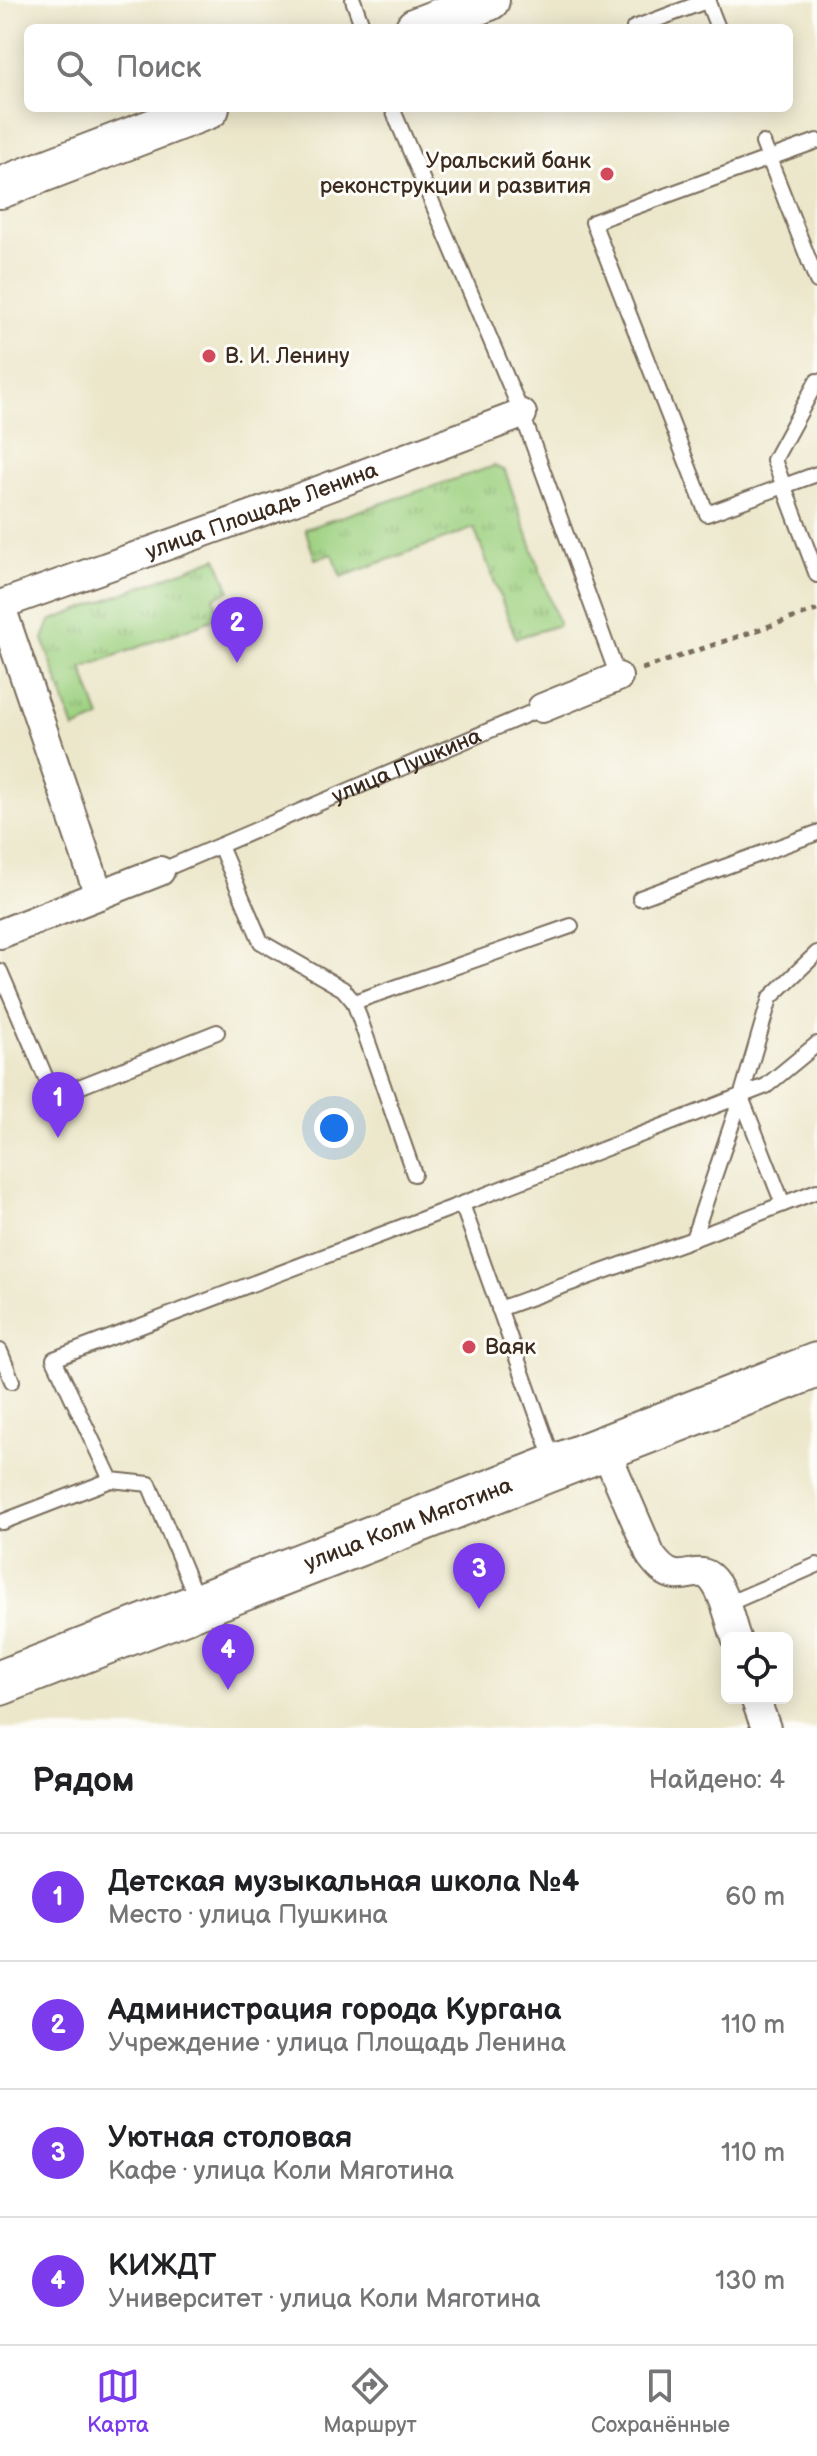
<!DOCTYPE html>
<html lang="ru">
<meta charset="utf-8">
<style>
:root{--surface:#fff;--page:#f6f6f6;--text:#202124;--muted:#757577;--line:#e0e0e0;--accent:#7c3aed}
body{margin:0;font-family:"Balsamiq Sans",sans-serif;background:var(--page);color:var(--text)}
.controls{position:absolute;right:24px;bottom:24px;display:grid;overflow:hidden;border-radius:12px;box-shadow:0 4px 20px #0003}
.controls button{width:72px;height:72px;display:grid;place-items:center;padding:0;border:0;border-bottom:2px solid var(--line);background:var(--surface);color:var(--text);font:40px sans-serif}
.you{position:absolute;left:334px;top:1128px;width:28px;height:28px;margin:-20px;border:6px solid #fff;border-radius:50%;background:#1a73e8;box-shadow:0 0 0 12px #1a73e833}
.badge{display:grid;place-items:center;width:52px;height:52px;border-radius:50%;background:var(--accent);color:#fff;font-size:26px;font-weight:700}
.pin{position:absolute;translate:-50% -66px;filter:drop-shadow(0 2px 4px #0008)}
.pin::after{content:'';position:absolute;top:42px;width:28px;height:24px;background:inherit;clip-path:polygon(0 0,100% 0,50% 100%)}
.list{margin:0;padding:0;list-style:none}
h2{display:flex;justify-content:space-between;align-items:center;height:104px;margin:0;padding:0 32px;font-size:34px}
h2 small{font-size:26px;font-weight:400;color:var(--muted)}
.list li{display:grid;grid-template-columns:52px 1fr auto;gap:24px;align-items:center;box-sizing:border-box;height:128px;padding:0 32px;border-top:2px solid var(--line)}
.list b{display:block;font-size:30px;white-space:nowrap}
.list p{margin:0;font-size:26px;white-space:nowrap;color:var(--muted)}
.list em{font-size:26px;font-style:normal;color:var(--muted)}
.icon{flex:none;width:44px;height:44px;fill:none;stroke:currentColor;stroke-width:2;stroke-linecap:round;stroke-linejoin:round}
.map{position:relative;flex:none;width:817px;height:1728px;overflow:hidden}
.search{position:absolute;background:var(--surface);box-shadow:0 4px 20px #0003;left:24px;right:24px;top:24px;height:88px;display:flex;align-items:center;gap:20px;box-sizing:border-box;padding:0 28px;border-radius:12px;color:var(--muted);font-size:30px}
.sheet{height:616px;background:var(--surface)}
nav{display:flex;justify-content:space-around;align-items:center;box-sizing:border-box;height:112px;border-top:2px solid var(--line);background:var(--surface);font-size:22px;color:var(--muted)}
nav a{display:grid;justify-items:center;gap:4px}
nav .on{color:var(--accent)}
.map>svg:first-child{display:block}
.grass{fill:url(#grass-tufts);stroke:#6c7e50;stroke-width:2}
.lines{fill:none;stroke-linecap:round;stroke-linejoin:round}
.service-casing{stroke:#796c5b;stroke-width:18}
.minor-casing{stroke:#796c5b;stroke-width:32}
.secondary-casing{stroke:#796c5b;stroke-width:44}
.primary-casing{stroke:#796c5b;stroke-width:48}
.path{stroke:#796c5b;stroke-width:5;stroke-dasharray:6 6;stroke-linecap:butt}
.service{stroke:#fff;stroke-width:14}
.minor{stroke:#fff;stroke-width:28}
.secondary{stroke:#fff;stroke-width:40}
.primary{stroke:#fff;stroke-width:44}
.poi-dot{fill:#d1495b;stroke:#fdfcf7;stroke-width:3}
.labels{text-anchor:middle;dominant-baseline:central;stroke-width:6;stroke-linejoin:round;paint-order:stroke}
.poi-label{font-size:22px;fill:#3b2a1e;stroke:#fdfcf7;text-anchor:start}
.street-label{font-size:22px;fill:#3b2a1e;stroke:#fdfcf7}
</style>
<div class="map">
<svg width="817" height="1728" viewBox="0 0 817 1728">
<defs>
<pattern id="grass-tufts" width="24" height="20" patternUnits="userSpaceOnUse" patternTransform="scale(2)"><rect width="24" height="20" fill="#9ed181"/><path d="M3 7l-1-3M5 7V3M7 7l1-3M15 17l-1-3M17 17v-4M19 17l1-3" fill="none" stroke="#82aa69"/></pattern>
</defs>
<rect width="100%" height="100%" fill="#fdfcf7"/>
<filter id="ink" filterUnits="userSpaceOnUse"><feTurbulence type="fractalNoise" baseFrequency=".0125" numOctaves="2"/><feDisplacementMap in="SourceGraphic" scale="16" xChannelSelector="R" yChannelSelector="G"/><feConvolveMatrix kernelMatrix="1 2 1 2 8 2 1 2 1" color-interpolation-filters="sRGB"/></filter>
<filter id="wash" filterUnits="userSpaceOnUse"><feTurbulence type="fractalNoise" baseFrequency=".006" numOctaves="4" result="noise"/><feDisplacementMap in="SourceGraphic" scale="32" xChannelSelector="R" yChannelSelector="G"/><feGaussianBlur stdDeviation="1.8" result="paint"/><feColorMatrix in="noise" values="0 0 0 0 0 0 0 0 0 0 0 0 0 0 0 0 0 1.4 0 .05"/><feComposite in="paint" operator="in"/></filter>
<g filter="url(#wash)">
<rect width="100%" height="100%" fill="#ece7cb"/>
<g class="grass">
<polygon points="494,466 505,471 559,625 516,638 474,528 341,577 332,554 315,559 305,529"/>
<polygon points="217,558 230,591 214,597 220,617 82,668 100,718 74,729 43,639 50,621"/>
</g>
</g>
<g filter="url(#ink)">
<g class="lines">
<g class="service-casing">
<g id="service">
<polyline points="353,0 363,28"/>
<polyline points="707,0 718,28"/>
<polyline points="634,28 709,0"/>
<polyline points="392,108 522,414 618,677"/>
<polyline points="817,141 593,222 707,514 817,474"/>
<polyline points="763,143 817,281"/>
<polyline points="817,381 774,460 817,575"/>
<polyline points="220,846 261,942 343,989 354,1002 414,1174"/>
<path id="s1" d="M160 871 542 708"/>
<polyline points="640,898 817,833"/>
<polyline points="0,971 54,1097 217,1032"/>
<polyline points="354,1002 571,926"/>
<polyline points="741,1097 783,1204"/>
<polyline points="462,1204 766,1086 817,1044"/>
<polyline points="693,1239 741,1097 770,998 817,953"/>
<polyline points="499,1309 693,1239 817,1191"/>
<polyline points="0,1351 12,1381"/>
<polyline points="2,1522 111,1480"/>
<polyline points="197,1600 149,1484 111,1480 54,1359 462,1204 554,1462"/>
<polyline points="725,1605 817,1565"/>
</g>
</g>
<g class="minor-casing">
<g id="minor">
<polyline points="0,604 99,895"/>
<path id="s2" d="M0 605 294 500 522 414"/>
<polyline points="542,708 618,677"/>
<polyline points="0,934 160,871"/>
<path d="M604 1447 651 1556C657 1564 665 1574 676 1575 692 1577 703 1564 716 1584 726 1599 730 1621 736 1638"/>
<polyline points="755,1698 766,1728"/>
</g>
</g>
<g class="secondary-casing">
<g id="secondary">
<polyline points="416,28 489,0"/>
<polyline points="0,188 209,108"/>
</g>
</g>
<g class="primary-casing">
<g id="primary">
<path id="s3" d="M0 1683 817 1365"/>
</g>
</g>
<polyline class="path" points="642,669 817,610"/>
<use href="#service" class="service"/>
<use href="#minor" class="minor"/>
<use href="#secondary" class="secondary"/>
<use href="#primary" class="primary"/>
</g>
</g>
<g class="poi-dot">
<circle cx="607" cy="174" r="8"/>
<circle cx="209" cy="356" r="8"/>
<circle cx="469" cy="1347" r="8"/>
</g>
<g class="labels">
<g class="poi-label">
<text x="591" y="161" text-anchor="end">Уральский банк<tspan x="591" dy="25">реконструкции и развития</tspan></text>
<text x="225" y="356">В. И. Ленину</text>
<text x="485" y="1347">Ваяк</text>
</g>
<g class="street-label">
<text stroke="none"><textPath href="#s2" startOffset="278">улица Площадь Ленина</textPath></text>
<text stroke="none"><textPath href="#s1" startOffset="268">улица Пушкина</textPath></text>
<text stroke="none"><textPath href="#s3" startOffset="438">улица Коли Мяготина</textPath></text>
</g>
</g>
</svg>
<div class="controls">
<button><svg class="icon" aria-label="locate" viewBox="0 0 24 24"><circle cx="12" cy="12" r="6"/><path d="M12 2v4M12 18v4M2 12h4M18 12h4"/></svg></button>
</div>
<div class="you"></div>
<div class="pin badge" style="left:58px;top:1138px">1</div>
<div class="pin badge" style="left:237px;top:663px">2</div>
<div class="pin badge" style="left:479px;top:1609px">3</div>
<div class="pin badge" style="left:228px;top:1690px">4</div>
<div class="search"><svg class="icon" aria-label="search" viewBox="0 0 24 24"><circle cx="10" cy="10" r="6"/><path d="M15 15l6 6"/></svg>Поиск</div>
</div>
<section class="sheet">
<h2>Рядом<small>Найдено: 4</small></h2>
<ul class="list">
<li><span class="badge">1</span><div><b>Детская музыкальная школа №4</b><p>Место · улица Пушкина</p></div><em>60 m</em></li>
<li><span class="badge">2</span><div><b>Администрация города Кургана</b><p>Учреждение · улица Площадь Ленина</p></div><em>110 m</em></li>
<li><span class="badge">3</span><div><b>Уютная столовая</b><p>Кафе · улица Коли Мяготина</p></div><em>110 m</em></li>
<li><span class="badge">4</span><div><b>КИЖДТ</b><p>Университет · улица Коли Мяготина</p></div><em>130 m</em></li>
</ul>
</section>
<nav>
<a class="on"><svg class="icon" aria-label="map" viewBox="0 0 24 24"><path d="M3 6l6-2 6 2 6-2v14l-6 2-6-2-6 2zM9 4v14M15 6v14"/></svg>Карта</a>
<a><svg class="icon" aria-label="directions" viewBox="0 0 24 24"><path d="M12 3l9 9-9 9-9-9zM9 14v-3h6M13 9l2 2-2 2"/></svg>Маршрут</a>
<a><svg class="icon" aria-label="saved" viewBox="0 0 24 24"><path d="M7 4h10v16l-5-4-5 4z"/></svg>Сохранённые</a>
</nav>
